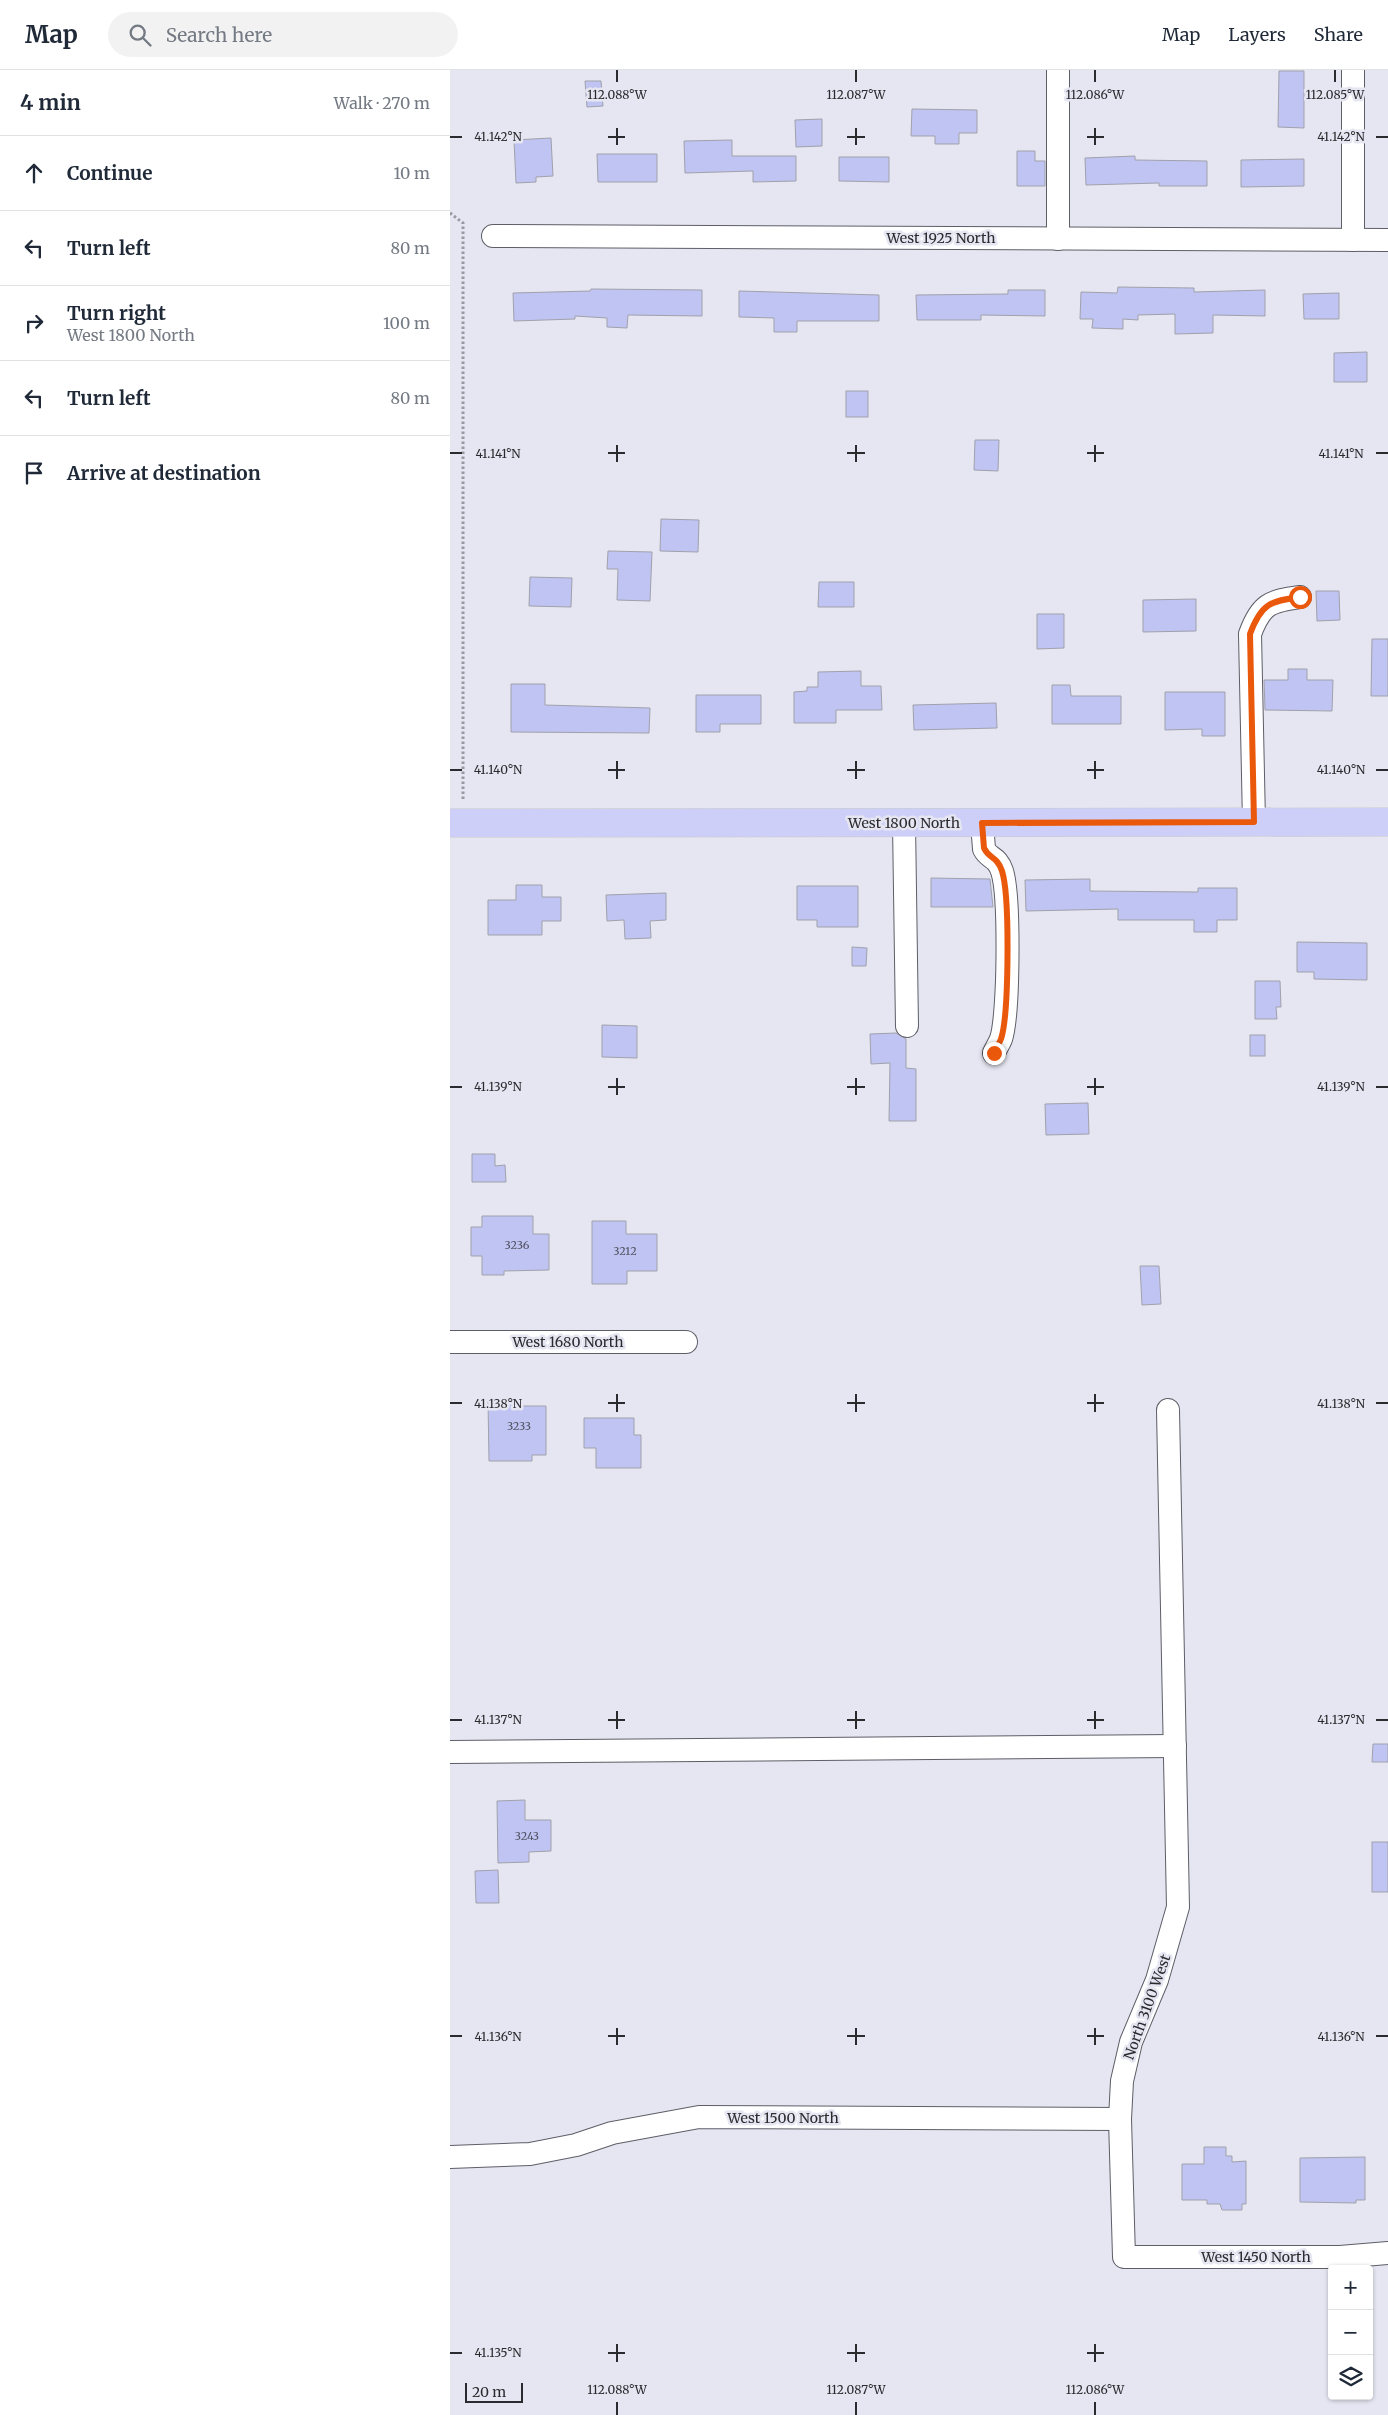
<!DOCTYPE html>
<meta charset="utf-8">
<style>
:root{--surface:#fff;--page:#f2f2f3;--text:#1f2937;--muted:#747a83;--line:#e0e1e3}
body{margin:0;font-family:Merriweather,serif;background:var(--page);color:var(--text)}
.controls{position:absolute;right:15px;bottom:15px;display:grid;overflow:hidden;border-radius:5px;box-shadow:0 1px 4px #0004}
.controls button{width:45px;height:45px;display:grid;place-items:center;padding:0;border:0;border-bottom:1px solid var(--line);background:var(--surface);color:var(--text);font:25px sans-serif}
.scale{position:absolute;left:15px;bottom:12px;width:58px;box-sizing:border-box;padding-left:5px;border:2px solid #2b2b2f;border-top:0;font-size:14px;line-height:18px;white-space:nowrap;color:#2b2b2f;-webkit-text-stroke:4px #e5e6f1;paint-order:stroke}
.stop{position:absolute;width:15px;height:15px;margin:-11px;border:4px solid #ea580c;border-radius:50%;background:#fff}
.stop.end{background:#ea580c;border-color:#fff;box-shadow:0 1px 5px #0008}
.list{margin:0;padding:0;list-style:none}
h2{display:flex;justify-content:space-between;align-items:center;height:65px;margin:0;padding:0 20px;font-size:21px}
h2 small{font-size:16px;font-weight:400;color:var(--muted)}
.list li{display:grid;grid-template-columns:32px 1fr auto;gap:15px;align-items:center;box-sizing:border-box;height:75px;padding:0 20px;border-top:1px solid var(--line)}
.list b{display:block;font-size:19px;white-space:nowrap}
.list p{margin:0;font-size:16px;white-space:nowrap;color:var(--muted)}
.list em{font-size:16px;font-style:normal;color:var(--muted)}
.icon{flex:none;width:28px;height:28px;fill:none;stroke:currentColor;stroke-width:2;stroke-linecap:round;stroke-linejoin:round}
.map{position:relative;flex:none;width:938px;height:2345px;overflow:hidden}
header{display:flex;align-items:center;gap:30px;box-sizing:border-box;height:70px;padding:0 25px;background:var(--surface);border-bottom:1px solid var(--line)}
header strong{font-size:24px}
nav{display:flex;gap:28px;margin-inline-start:auto;font-size:18px}
.search{width:350px;height:45px;background:var(--page);display:flex;align-items:center;gap:12px;box-sizing:border-box;padding:0 18px;border-radius:28px;color:var(--muted);font-size:19px}
main{display:flex}
aside{flex:1;background:var(--surface)}
.map>svg:first-child{display:block}
.building{fill:#c0c4f2;stroke:#a0a1ab}
.lines{fill:none;stroke-linecap:round;stroke-linejoin:round}
.minor-casing{stroke:#5d5e67;stroke-width:24}
.major-casing{stroke:#c8c8c9;stroke-width:29}
.path{stroke:#9899a1;stroke-width:3;stroke-dasharray:2.5 2.5;stroke-linecap:butt}
.minor{stroke:#fff;stroke-width:22}
.major{stroke:#cdcff8;stroke-width:28}
.route{stroke:#ea580c;stroke-width:6}
.ticks{fill:none;stroke:#2b2b2f;stroke-width:2}
.labels{text-anchor:middle;dominant-baseline:central;stroke-width:5;stroke-linejoin:round;paint-order:stroke}
.number-label{font-size:11px;fill:#505160}
.street-label{font-size:14px;fill:#2b2b2f;stroke:#e5e6f1}
.ticks-label{font-size:12px;text-anchor:middle;fill:#2b2b2f;stroke:#e5e6f1;stroke-width:5;stroke-linejoin:round;paint-order:stroke}
</style>
<header>
<strong>Map</strong>
<div class="search"><svg class="icon" aria-label="search" viewBox="0 0 24 24"><circle cx="10" cy="10" r="6"/><path d="M15 15l6 6"/></svg>Search here</div>
<nav><a>Map</a><a>Layers</a><a>Share</a></nav>
</header>
<main>
<aside>
<h2>4 min<small>Walk · 270 m</small></h2>
<ul class="list">
<li><svg class="icon" aria-label="ahead" viewBox="0 0 24 24"><path d="M12 20V5M6 11l6-6 6 6"/></svg><div><b>Continue</b></div><em>10 m</em></li>
<li><svg class="icon" aria-label="left" viewBox="0 0 24 24"><path d="M17 20v-9H6M10 6l-5 5 5 5"/></svg><div><b>Turn left</b></div><em>80 m</em></li>
<li><svg class="icon" aria-label="right" viewBox="0 0 24 24"><path d="M7 20v-9h11M14 6l5 5-5 5"/></svg><div><b>Turn right</b><p>West 1800 North</p></div><em>100 m</em></li>
<li><svg class="icon" aria-label="left" viewBox="0 0 24 24"><path d="M17 20v-9H6M10 6l-5 5 5 5"/></svg><div><b>Turn left</b></div><em>80 m</em></li>
<li><svg class="icon" aria-label="arrive" viewBox="0 0 24 24"><path d="M6 21V4h12l-3 4 3 4H6"/></svg><div><b>Arrive at destination</b></div></li>
</ul>
</aside>
<div class="map">
<svg width="938" height="2345" viewBox="0 0 938 2345">
<rect width="100%" height="100%" fill="#e5e6f1"/>
<g class="building">
<polygon points="829,1 854,1 854,58 828,57"/>
<polygon points="135,11 151,11 153,36 137,37"/>
<polygon points="462,39 527,40 527,63 509,63 509,74 485,74 485,66 461,66"/>
<polygon points="372,49 372,76 346,77 345,50"/>
<polygon points="101,68 103,106 86,107 86,112 66,113 64,70"/>
<polygon points="282,70 282,86 346,86 346,111 303,112 303,101 235,103 234,71"/>
<polygon points="567,81 585,81 585,91 595,91 595,116 567,116"/>
<polygon points="147,84 207,84 207,112 148,112"/>
<polygon points="685,86 685,90 757,91 757,116 709,116 709,113 636,115 635,88"/>
<polygon points="389,87 439,87 439,112 389,111"/>
<polygon points="854,89 854,116 791,117 791,90"/>
<polygon points="668,217 744,218 744,222 815,220 815,246 763,245 763,263 725,264 725,244 688,245 688,250 673,249 673,259 642,258 643,249 630,249 631,222 667,223"/>
<polygon points="141,219 252,220 252,246 178,245 177,258 157,257 157,248 125,246 125,249 64,251 63,223 140,221"/>
<polygon points="558,220 595,220 595,246 531,245 531,250 467,250 466,225 558,224"/>
<polygon points="289,221 429,225 429,251 347,251 347,262 324,262 324,248 289,247"/>
<polygon points="889,223 889,249 854,249 853,224"/>
<polygon points="917,282 917,312 884,312 884,283"/>
<rect x="396" y="321" width="22" height="26"/>
<polygon points="525,370 549,370 548,401 524,400"/>
<polygon points="211,449 249,450 248,482 210,481"/>
<polygon points="158,481 202,482 200,531 167,530 168,499 157,499"/>
<polygon points="80,507 122,508 121,537 79,536"/>
<polygon points="369,512 404,512 404,537 368,537"/>
<polygon points="866,521 889,521 890,550 867,551"/>
<polygon points="746,529 746,561 693,562 693,530"/>
<polygon points="587,544 614,544 614,578 587,579"/>
<polygon points="922,569 938,569 938,626 921,626"/>
<polygon points="838,599 857,599 857,610 883,610 882,641 815,640 814,610 838,610"/>
<polygon points="411,601 411,616 431,616 432,640 386,640 386,653 344,653 344,622 357,621 357,617 368,617 368,602"/>
<polygon points="61,614 95,614 95,635 200,638 199,663 61,662"/>
<polygon points="602,615 620,615 621,626 671,626 671,654 602,654"/>
<polygon points="715,622 775,622 775,666 752,666 752,659 715,660"/>
<polygon points="246,625 311,625 311,654 270,654 270,662 246,662"/>
<polygon points="546,633 547,658 464,660 463,635"/>
<polygon points="481,808 540,809 543,837 481,837"/>
<polygon points="640,809 640,821 748,822 748,818 787,818 787,850 767,850 767,862 744,862 744,850 668,850 668,839 576,841 575,810"/>
<polygon points="66,815 92,815 92,827 111,827 111,851 92,851 92,865 38,865 38,830 66,830"/>
<polygon points="347,816 408,816 408,857 367,857 367,850 347,850"/>
<polygon points="216,823 216,850 200,851 201,868 175,869 174,850 157,851 156,825"/>
<polygon points="847,872 917,873 917,910 864,909 864,902 847,902"/>
<polygon points="402,877 417,878 416,896 402,896"/>
<polygon points="805,911 830,911 831,937 826,937 827,949 805,949"/>
<polygon points="152,955 187,956 187,988 152,987"/>
<polygon points="446,963 456,969 456,998 466,999 466,1051 439,1051 440,993 421,994 420,964"/>
<rect x="800" y="965" width="15" height="21"/>
<polygon points="638,1033 639,1064 596,1065 595,1034"/>
<polygon points="22,1084 45,1084 45,1096 55,1095 56,1112 22,1112"/>
<polygon points="32,1146 83,1146 83,1164 99,1164 99,1200 54,1201 54,1205 32,1205 32,1186 21,1186 21,1157 32,1157"/>
<polygon points="142,1151 176,1151 176,1164 207,1164 207,1201 177,1201 177,1214 142,1214"/>
<polygon points="690,1196 709,1196 711,1234 692,1235"/>
<polygon points="72,1330 72,1336 96,1336 96,1385 82,1385 82,1391 39,1391 38,1331"/>
<polygon points="134,1348 184,1348 184,1365 191,1365 191,1398 146,1398 146,1378 134,1378"/>
<polygon points="923,1674 938,1674 938,1692 922,1692"/>
<polygon points="75,1730 75,1750 101,1750 101,1781 79,1782 79,1792 48,1793 47,1731"/>
<rect x="922" y="1772" width="16" height="50"/>
<polygon points="48,1800 49,1833 26,1833 25,1801"/>
<polygon points="754,2077 776,2077 776,2086 782,2086 782,2092 796,2091 796,2134 792,2134 792,2140 772,2140 770,2134 757,2134 757,2130 732,2130 732,2094 754,2094"/>
<polygon points="915,2087 915,2130 906,2130 906,2133 850,2132 850,2088"/>
</g>
<g class="lines">
<g class="minor-casing">
<g id="minor">
<polyline points="608,0 608,169"/>
<polyline points="903,0 903,170"/>
<polyline points="43,166 938,170"/>
<path d="M804 752 800 564C811 534 820 531 850 527"/>
<polyline points="454,753 457,956"/>
<path d="M532 753 534 779C539 789 547 786 552 801 560 826 559 945 551 969 549 974 546 978 544 983"/>
<polyline points="0,1272 236,1272"/>
<polyline points="718,1340 728,1837 707,1910 681,1972 672,2011 670,2049 674,2187 890,2187 938,2183"/>
<polyline points="0,1682 725,1676"/>
<polyline points="0,2087 80,2084 126,2075 162,2063 249,2047 670,2049"/>
</g>
</g>
<g class="major-casing">
<polyline id="major" points="0,753 938,752"/>
</g>
<polyline class="path" points="0,143 13,153 13,731"/>
<use href="#minor" class="minor"/>
<use href="#major" class="major"/>
</g>
<g class="lines">
<path class="route" d="M544 983C546 978 549 974 551 969 559 945 560 826 552 801 547 786 539 789 534 778L532 753 804 752 800 564C811 534 820 531 850 527"/>
</g>
<path class="ticks" d="M167 0V12M406 0V12M645 0V12M885 0V12M167 58V75M406 58V75M645 58V75M0 67H12M158 67H175M397 67H415M637 67H654M926 67H938M167 375V392M406 375V392M645 375V392M0 383H12M158 383H175M397 383H415M637 383H654M926 383H938M167 691V709M406 691V709M645 691V709M0 700H12M158 700H175M397 700H415M637 700H654M926 700H938M167 1008V1025M406 1008V1025M645 1008V1025M0 1017H12M158 1017H175M397 1017H415M637 1017H654M926 1017H938M167 1324V1342M406 1324V1342M645 1324V1342M0 1333H12M158 1333H175M397 1333H415M637 1333H654M926 1333H938M167 1641V1659M406 1641V1659M645 1641V1659M0 1650H12M158 1650H175M397 1650H415M637 1650H654M926 1650H938M167 1958V1975M406 1958V1975M645 1958V1975M0 1966H12M158 1966H175M397 1966H415M637 1966H654M926 1966H938M167 2274V2292M406 2274V2292M645 2274V2292M0 2283H12M158 2283H175M397 2283H415M637 2283H654M167 2332V2345M406 2332V2345M645 2332V2345"/>
<g class="labels">
<g class="number-label">
<text x="67" y="1175">3236</text>
<text x="175" y="1181">3212</text>
<text x="69" y="1356">3233</text>
<text x="77" y="1766">3243</text>
</g>
<g class="street-label">
<text x="491" y="168">West 1925 North</text>
<text x="454" y="753">West 1800 North</text>
<text x="118" y="1272">West 1680 North</text>
<text transform="translate(697 1937) rotate(-70)">North 3100 West</text>
<text x="333" y="2048">West 1500 North</text>
<text x="806" y="2187">West 1450 North</text>
</g>
</g>
<g class="ticks-label">
<text x="167" y="29">112.088°W</text>
<text x="406" y="29">112.087°W</text>
<text x="645" y="29">112.086°W</text>
<text x="885" y="29">112.085°W</text>
<text x="48" y="71">41.142°N</text>
<text x="891" y="71">41.142°N</text>
<text x="48" y="388">41.141°N</text>
<text x="891" y="388">41.141°N</text>
<text x="48" y="704">41.140°N</text>
<text x="891" y="704">41.140°N</text>
<text x="48" y="1021">41.139°N</text>
<text x="891" y="1021">41.139°N</text>
<text x="48" y="1338">41.138°N</text>
<text x="891" y="1338">41.138°N</text>
<text x="48" y="1654">41.137°N</text>
<text x="891" y="1654">41.137°N</text>
<text x="48" y="1971">41.136°N</text>
<text x="891" y="1971">41.136°N</text>
<text x="48" y="2287">41.135°N</text>
<text x="167" y="2324">112.088°W</text>
<text x="406" y="2324">112.087°W</text>
<text x="645" y="2324">112.086°W</text>
</g>
</svg>
<div class="controls">
<button>+</button>
<button>−</button>
<button><svg class="icon" aria-label="layers" viewBox="0 0 24 24"><path d="M12 4l9 5-9 5-9-5zM3 14l9 5 9-5"/></svg></button>
</div>
<div class="scale">20 m</div>
<div class="stop" style="left:850px;top:527px"></div>
<div class="stop end" style="left:544px;top:983px"></div>
</div>
</main>
